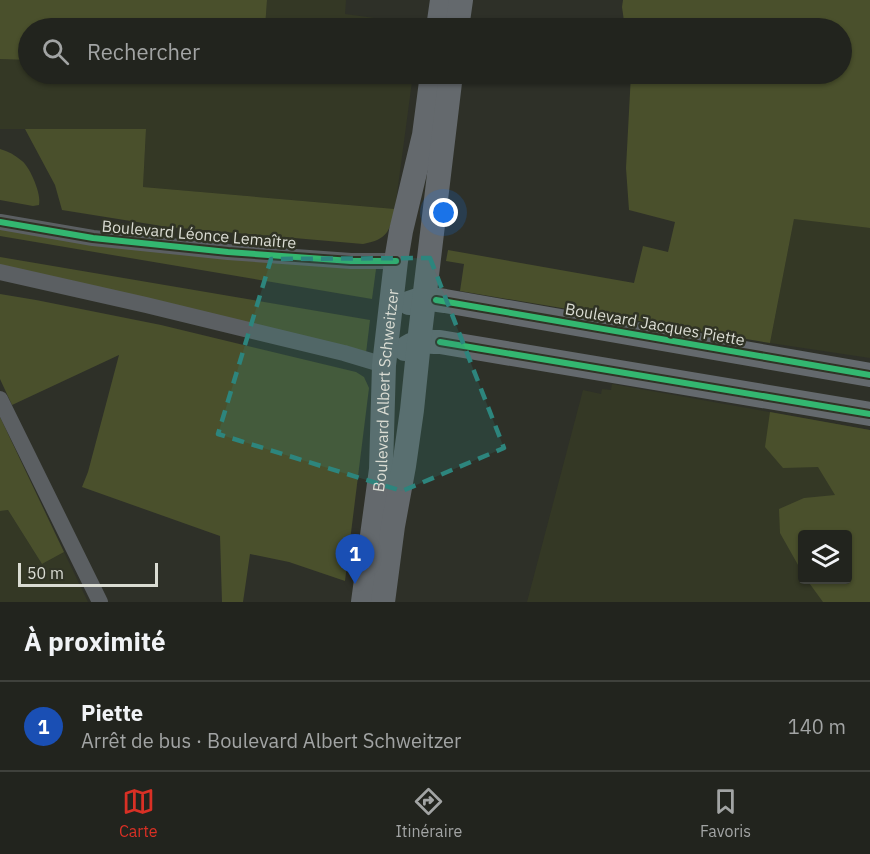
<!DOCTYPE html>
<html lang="fr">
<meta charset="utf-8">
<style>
:root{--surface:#22241e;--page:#2a2c27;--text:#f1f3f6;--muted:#a2a4a4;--line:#3f413c;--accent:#d93025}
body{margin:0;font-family:"IBM Plex Sans",sans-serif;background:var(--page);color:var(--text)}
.controls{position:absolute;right:18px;bottom:18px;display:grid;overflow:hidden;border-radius:6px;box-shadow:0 2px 4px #0004}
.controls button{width:54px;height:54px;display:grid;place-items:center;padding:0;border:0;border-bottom:2px solid var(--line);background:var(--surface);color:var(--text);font:30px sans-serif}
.scale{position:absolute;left:18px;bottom:15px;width:140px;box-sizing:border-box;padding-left:6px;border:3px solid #dadcd3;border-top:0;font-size:16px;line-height:21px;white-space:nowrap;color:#dadcd3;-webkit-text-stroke:4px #303325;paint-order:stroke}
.you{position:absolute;left:444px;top:213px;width:21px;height:21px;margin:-15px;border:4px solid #fff;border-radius:50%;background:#1a73e8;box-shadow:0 0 0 9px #1a73e833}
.badge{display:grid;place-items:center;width:39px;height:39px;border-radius:50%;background:var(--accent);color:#fff;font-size:20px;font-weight:700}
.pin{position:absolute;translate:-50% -50px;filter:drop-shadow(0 2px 3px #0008)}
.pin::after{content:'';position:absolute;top:32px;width:21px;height:18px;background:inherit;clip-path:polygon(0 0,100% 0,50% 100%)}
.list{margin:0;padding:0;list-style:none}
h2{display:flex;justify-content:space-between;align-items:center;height:78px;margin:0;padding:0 24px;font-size:26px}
h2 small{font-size:20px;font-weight:400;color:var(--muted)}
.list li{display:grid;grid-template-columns:39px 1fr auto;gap:18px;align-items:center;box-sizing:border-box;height:90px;padding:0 24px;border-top:2px solid var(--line)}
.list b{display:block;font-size:22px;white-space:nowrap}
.list p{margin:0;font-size:20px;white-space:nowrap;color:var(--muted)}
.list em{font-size:20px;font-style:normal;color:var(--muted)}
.icon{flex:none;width:33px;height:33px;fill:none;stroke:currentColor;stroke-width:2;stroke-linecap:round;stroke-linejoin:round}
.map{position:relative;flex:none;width:870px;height:602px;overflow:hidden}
.search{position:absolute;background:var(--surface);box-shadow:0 2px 4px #0004;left:18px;right:18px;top:18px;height:66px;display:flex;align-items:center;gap:15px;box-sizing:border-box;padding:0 21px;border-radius:33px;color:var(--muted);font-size:22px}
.sheet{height:168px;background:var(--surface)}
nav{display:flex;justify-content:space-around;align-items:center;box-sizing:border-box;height:84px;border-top:2px solid var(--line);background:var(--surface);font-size:16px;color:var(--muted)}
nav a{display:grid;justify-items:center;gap:3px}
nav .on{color:var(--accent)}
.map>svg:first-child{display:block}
.built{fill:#343825;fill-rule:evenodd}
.green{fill:#4a502c}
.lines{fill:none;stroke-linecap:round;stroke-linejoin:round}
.street{stroke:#5b5f62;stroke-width:16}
.secondary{stroke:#64696d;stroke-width:24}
.cycleway-casing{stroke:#303325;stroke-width:10}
.cycleway{stroke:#33b770;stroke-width:6}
.marked{fill:#2d857d;fill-opacity:0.2;stroke:#2d857d;stroke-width:4.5;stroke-dasharray:12 8;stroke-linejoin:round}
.labels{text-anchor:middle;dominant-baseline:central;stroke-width:5;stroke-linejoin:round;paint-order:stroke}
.street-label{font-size:16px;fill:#dadcd3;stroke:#303325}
</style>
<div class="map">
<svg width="870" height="602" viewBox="0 0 870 602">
<rect width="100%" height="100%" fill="#2e3028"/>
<g class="built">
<polygon points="267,0 346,0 345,14 412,23 411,28 265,28"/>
<polygon points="0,59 28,60 28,74 413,74 395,209 143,187 146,129 0,129"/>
<polygon points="794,218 870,228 870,358 770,343"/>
<path d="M612 384 870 430V602H527L583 390 601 394 602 389 611 390ZM802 534H848V580H802Z"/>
<polygon points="8,510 42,564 64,552 88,602 0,602 0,511"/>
</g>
<g class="green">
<polygon points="0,0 267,0 265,28 28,28 28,60 0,59"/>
<polygon points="623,0 870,0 870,228 794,219 770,343 460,291 464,264 446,261 448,250 634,283 643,246 668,252 675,222 629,210 626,168 631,74 842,74 842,28 625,28 622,7"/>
<path d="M25 129H146L143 187 395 209C389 232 388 239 363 244L168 227 62 210 55 185Z"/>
<path d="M0 149C8 151 15 155 22 161 30 167 42 195 39 205L33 206 0 200Z"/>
<polygon points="0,228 376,269 372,299 0,236"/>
<polygon points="0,257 370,320 366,353 0,266"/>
<polygon points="0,294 36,300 161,325 356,372 364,377 369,388 345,581 289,562 250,554 243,602 222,602 220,536 82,487 88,472 119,355 12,405 0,379"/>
<polygon points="770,412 870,430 870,602 823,602 807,580 848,580 848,534 802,534 802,572 780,533 779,509 804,498 835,495 818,467 783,468 765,447"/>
<polygon points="0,417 64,552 42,564 8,510 0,511"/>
</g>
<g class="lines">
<g class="street">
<polyline points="0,222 93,238 228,252 351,261 396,261"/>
<polyline points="0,272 146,305 344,353 384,365"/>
<polyline points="0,399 100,602"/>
</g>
<g class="secondary">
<polyline points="438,28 442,0"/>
<polyline points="457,28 461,0"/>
<polyline points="409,303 424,298 445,301 870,375"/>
<path d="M405 349C414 340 428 342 440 342L870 414"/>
<path id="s1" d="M363 602 381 469 384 365 396 261 401 231 424 135 432 74"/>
<polyline points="383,602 393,526 404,466 412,410 419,342 451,74"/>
</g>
<g class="cycleway-casing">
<g id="cycleway">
<polyline points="0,222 93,238 228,252 351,261 396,261"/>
<polyline points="436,300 870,375"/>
<polyline points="440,342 870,414"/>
</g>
</g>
<use href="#cycleway" class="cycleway"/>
</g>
<path class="marked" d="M430 258 504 448 402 491 218 434 271 259Z"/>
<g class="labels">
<g class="street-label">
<text transform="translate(199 234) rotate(5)">Boulevard Léonce Lemaître</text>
<text transform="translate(655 324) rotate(10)">Boulevard Jacques Piette</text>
<text stroke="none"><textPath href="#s1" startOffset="213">Boulevard Albert Schweitzer</textPath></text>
</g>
</g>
</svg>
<div class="controls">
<button><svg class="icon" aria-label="layers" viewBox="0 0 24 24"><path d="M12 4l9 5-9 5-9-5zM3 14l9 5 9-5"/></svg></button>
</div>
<div class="scale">50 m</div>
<div class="you"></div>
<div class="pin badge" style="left:355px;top:584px;background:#1a4fb4">1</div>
<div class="search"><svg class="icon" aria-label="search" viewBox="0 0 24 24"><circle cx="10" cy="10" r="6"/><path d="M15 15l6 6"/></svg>Rechercher</div>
</div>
<section class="sheet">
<h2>À proximité<small></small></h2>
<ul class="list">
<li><span class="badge" style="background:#1a4fb4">1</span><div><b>Piette</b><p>Arrêt de bus · Boulevard Albert Schweitzer</p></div><em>140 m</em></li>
</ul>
</section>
<nav>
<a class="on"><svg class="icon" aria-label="map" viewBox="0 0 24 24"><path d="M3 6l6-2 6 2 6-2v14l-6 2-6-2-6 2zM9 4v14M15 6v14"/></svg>Carte</a>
<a><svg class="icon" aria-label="directions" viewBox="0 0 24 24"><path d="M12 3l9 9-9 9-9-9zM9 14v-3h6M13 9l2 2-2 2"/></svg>Itinéraire</a>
<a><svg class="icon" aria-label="saved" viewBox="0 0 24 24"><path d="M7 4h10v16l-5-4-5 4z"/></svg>Favoris</a>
</nav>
